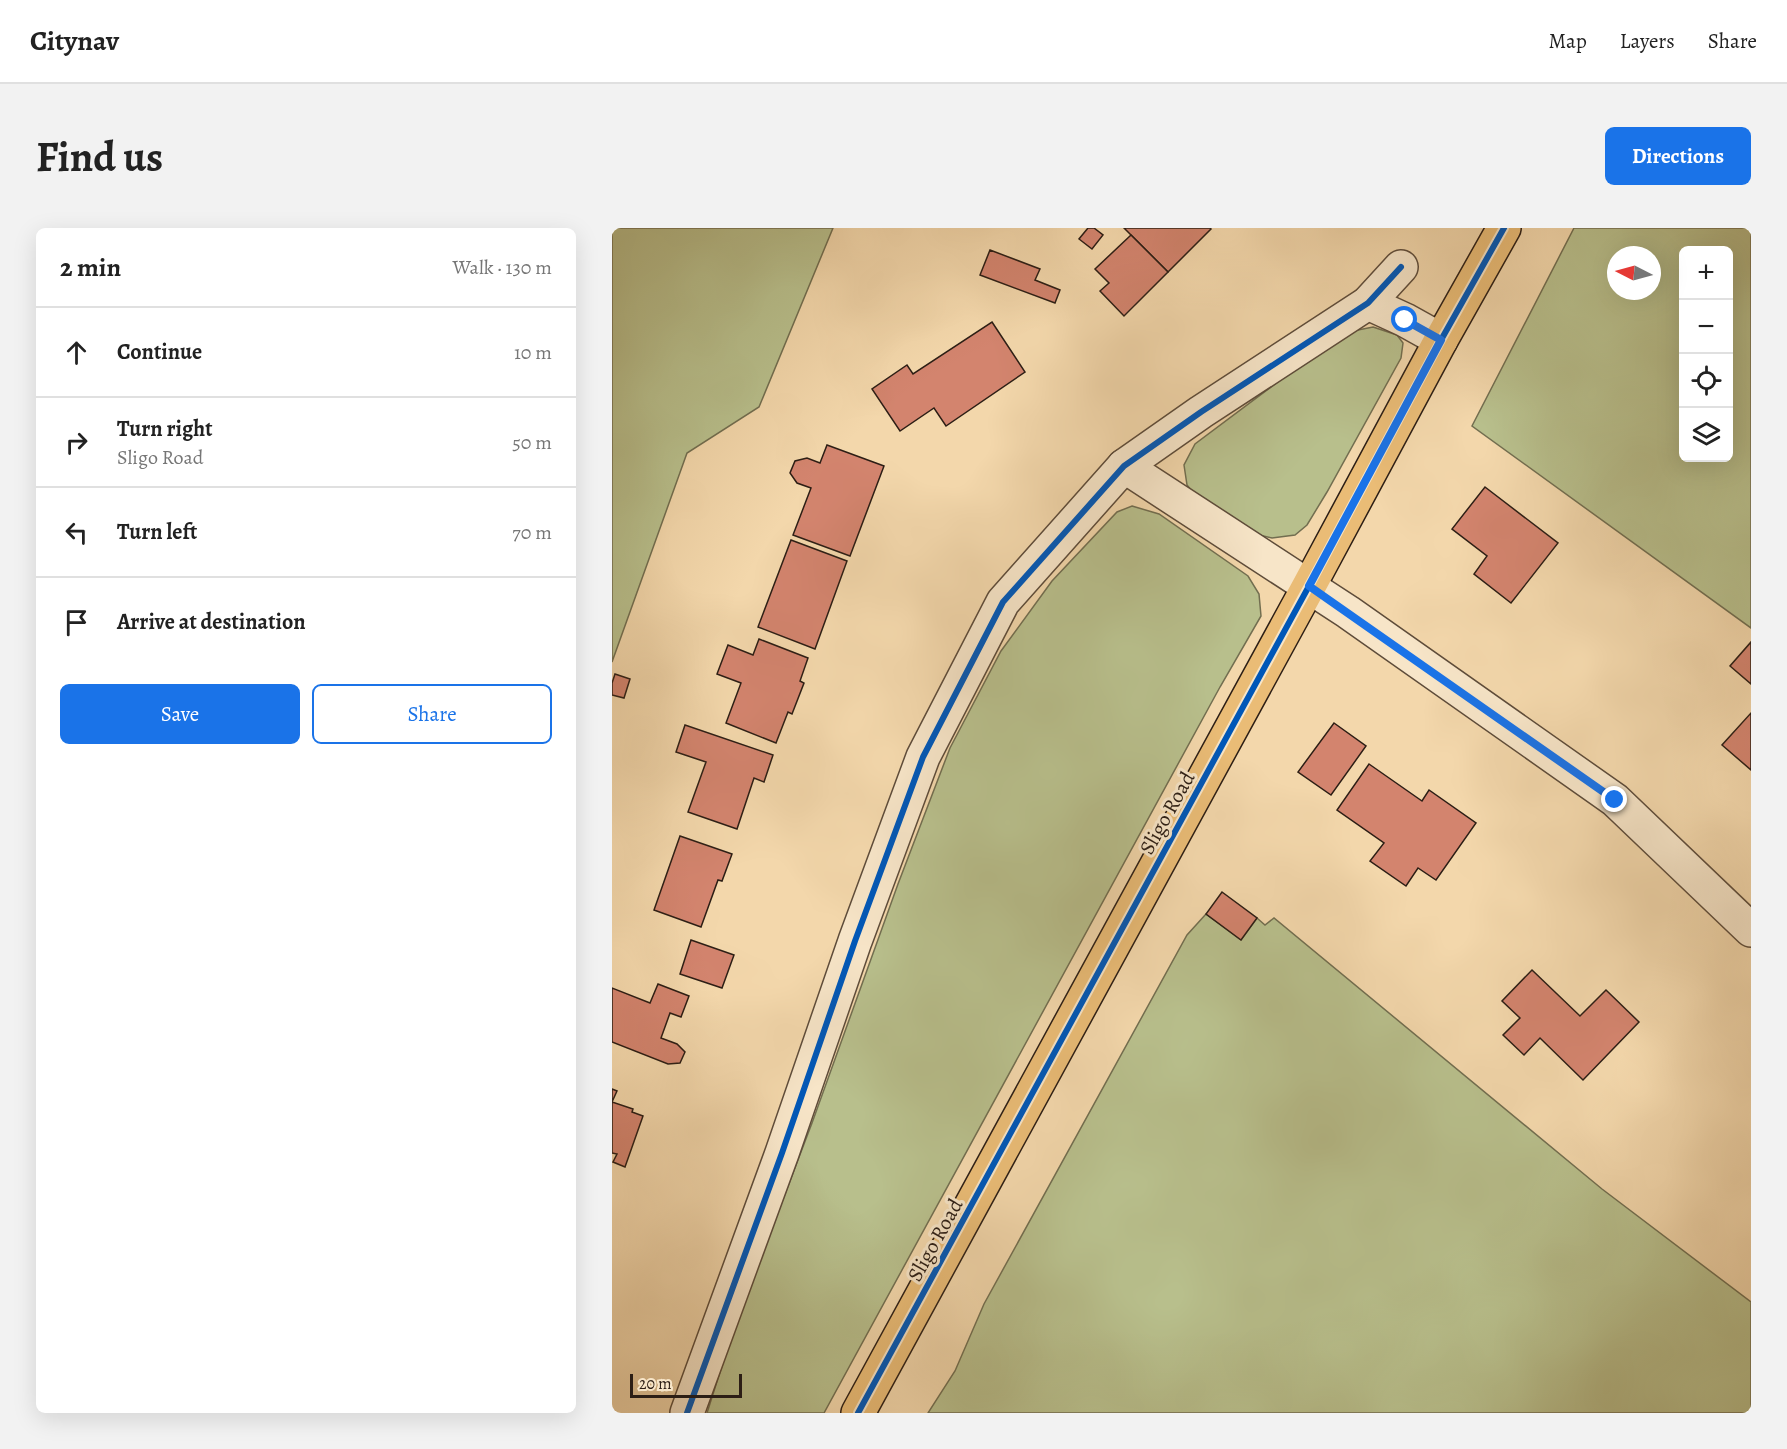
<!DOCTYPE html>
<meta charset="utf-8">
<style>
:root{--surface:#fff;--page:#f2f2f2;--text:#222;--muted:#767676;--line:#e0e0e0;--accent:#1a73e8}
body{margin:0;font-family:Alegreya,serif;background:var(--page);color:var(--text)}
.controls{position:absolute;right:18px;top:18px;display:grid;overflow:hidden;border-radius:9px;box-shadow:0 6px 24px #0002}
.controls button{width:54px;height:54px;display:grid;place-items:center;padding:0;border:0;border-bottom:2px solid var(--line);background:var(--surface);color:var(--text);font:30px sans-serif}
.compass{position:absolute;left:995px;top:18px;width:54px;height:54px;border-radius:50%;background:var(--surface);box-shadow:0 6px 24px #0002;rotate:276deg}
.scale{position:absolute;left:18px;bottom:15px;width:112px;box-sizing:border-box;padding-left:6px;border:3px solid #2c1e15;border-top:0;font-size:16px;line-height:21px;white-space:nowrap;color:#2c1e15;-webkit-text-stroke:4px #f7e5c8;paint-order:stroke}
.stop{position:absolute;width:18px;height:18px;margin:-14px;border:4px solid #1a73e8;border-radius:50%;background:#fff}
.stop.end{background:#1a73e8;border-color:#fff;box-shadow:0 2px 6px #0008}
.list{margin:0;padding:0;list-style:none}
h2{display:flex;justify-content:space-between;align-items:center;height:78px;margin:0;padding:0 24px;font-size:26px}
h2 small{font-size:20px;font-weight:400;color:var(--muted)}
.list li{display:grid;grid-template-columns:39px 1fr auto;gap:18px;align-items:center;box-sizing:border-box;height:90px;padding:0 24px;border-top:2px solid var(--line)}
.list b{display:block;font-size:22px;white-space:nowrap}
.list p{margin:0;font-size:20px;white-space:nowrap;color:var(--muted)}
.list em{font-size:20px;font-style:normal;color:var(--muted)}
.actions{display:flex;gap:12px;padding:18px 24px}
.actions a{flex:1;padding:14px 0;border:2px solid var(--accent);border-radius:9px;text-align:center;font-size:21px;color:var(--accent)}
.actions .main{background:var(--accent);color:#fff}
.icon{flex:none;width:33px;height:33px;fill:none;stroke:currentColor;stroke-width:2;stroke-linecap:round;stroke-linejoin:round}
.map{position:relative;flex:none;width:1139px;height:1185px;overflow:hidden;border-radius:9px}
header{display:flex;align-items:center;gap:36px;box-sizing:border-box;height:84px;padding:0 30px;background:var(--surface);border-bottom:2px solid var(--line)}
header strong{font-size:28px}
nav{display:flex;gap:33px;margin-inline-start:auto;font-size:21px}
.intro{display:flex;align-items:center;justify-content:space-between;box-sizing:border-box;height:144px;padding:0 36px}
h1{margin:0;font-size:42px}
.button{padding:15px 27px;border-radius:9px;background:var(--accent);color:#fff;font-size:21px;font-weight:700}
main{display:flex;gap:36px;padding:0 36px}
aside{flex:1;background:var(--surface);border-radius:9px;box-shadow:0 6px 24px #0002}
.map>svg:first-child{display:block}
.green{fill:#b8bf8c;stroke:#726e50;stroke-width:1.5;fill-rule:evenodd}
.building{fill:#d3846e;stroke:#2c1e15;stroke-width:1.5}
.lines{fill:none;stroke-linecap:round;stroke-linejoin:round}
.minor-casing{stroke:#5e4c3a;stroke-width:36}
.major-casing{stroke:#2c1e15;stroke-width:36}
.minor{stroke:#f7e5c8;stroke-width:33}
.major{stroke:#eabc76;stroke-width:33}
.cycleway-casing{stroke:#f7e5c8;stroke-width:10}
.cycleway{stroke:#0057b8;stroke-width:6}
.route{stroke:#1a73e8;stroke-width:8}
.labels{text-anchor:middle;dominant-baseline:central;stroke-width:6;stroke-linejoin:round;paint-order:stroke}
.street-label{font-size:21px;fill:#2c1e15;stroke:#f7e5c8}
</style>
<header>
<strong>Citynav</strong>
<nav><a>Map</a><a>Layers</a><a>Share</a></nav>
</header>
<div class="intro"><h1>Find us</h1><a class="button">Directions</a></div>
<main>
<aside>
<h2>2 min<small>Walk · 130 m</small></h2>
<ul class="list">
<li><svg class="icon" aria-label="ahead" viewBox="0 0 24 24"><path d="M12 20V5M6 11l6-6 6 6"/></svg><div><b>Continue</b></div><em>10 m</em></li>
<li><svg class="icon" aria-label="right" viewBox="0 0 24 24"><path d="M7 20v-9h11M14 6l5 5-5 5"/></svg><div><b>Turn right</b><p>Sligo Road</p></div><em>50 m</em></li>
<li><svg class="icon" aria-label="left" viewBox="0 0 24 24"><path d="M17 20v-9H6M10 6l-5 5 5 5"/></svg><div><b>Turn left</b></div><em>70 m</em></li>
<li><svg class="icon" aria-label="arrive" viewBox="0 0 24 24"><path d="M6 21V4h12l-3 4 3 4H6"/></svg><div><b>Arrive at destination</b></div></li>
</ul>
<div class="actions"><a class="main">Save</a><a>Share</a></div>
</aside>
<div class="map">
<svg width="1139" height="1185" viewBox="0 0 1139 1185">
<rect width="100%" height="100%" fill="#f3d7ab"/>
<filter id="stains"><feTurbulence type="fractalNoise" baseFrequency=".00333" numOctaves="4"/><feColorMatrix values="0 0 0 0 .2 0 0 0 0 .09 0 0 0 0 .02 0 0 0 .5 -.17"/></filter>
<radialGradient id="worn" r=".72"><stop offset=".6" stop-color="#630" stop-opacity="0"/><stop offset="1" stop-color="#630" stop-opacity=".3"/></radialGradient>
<g class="green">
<polygon points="0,0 221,0 147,179 75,225 0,434"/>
<path d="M962 0H1139V400L860 198ZM1072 22H1116V230H1072ZM1004 27H1040V63H1004Z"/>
<polygon points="761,99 785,107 791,115 789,130 715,264 695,297 683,307 660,310 630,303 591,277 575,257 572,237 583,216 731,105"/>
<polygon points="520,278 547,286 636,348 647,366 649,388 608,459 212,1185 95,1185 122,1100 200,895 286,656 338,520 389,423 440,353 505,284"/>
<polygon points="594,686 629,712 645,690 653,697 662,690 990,961 1139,1074 1139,1185 316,1185 343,1143 372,1076 575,707"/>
</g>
<g class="building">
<polygon points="476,0 482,0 491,7 480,21 467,11"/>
<polygon points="512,0 598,0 599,1 556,44"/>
<polygon points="519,7 556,44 512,88 488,63 497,55 483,41"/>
<polygon points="378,22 428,41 423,52 448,62 443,75 368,47"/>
<polygon points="380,94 413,144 334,198 322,180 288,203 260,161 295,137 301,146"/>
<polygon points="215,217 272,238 238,328 181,307 199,260 185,255 178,245 183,233 195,230 208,235"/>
<polygon points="873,259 946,315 899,375 862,346 875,328 840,301"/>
<polygon points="179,312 235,333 203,421 146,399"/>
<polygon points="147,411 196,430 188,453 192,455 180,486 176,484 164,515 114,495 129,455 105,446 116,417 141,427"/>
<polygon points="1139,414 1139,456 1118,438"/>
<polygon points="3,446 18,451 12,470 0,467 0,455"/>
<polygon points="1139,485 1139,542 1110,517"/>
<polygon points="722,495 754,518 719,567 686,544"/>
<polygon points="73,497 161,527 152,554 142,550 125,601 76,584 94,534 64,524"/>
<polygon points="757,536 810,573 817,562 864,595 824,652 806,640 794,658 758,633 772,615 725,582"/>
<polygon points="68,608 120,626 110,653 106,652 89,699 42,682"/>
<polygon points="610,664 645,690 629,712 594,686"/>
<polygon points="79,712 122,727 110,760 68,746"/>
<polygon points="920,742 968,788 994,762 1027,794 971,852 928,810 912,827 891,807 908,790 890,773"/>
<polygon points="46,756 77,768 69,789 58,785 49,810 65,816 73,824 68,835 56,836 0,814 0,760 38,775"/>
<polygon points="0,861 5,863 0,874 21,881 20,884 31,888 13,939 1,934 5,926 0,925"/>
</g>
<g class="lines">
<g class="minor-casing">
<g id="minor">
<polyline points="756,75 793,92 829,112"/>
<polyline points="512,238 736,384 1003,572 1139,702"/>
<polyline points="75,1185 170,925 243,713 311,529 391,374 512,238 589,184 756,75 789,39"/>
</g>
</g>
<g class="major-casing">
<polyline id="major" points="246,1185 697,358 829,112 892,0"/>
</g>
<use href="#minor" class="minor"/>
<use href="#major" class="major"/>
<g class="cycleway-casing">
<g id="cycleway">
<polyline points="75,1185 170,925 243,713 311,529 391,374 512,238 589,184 756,75 789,39"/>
<polyline points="246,1185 697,358 829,112 892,0"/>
</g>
</g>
<use href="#cycleway" class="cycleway"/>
</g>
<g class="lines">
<polyline class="route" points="793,92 829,112 697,358 1003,572"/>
</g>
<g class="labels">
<g class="street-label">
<text transform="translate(555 585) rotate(-61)">Sligo Road</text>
<text transform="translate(323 1012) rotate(-61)">Sligo Road</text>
</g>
</g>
<rect width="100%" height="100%" filter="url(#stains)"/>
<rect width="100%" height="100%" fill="url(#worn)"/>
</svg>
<div class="controls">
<button>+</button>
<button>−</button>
<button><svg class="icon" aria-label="locate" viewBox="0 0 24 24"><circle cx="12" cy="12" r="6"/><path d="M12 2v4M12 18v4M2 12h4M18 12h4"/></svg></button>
<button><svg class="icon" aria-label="layers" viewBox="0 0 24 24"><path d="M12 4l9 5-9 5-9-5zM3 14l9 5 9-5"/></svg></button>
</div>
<svg class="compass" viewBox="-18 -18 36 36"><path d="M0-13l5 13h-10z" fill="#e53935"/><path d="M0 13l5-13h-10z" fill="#767676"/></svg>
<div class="scale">20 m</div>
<div class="stop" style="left:793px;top:92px"></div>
<div class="stop end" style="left:1003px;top:572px"></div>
</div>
</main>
